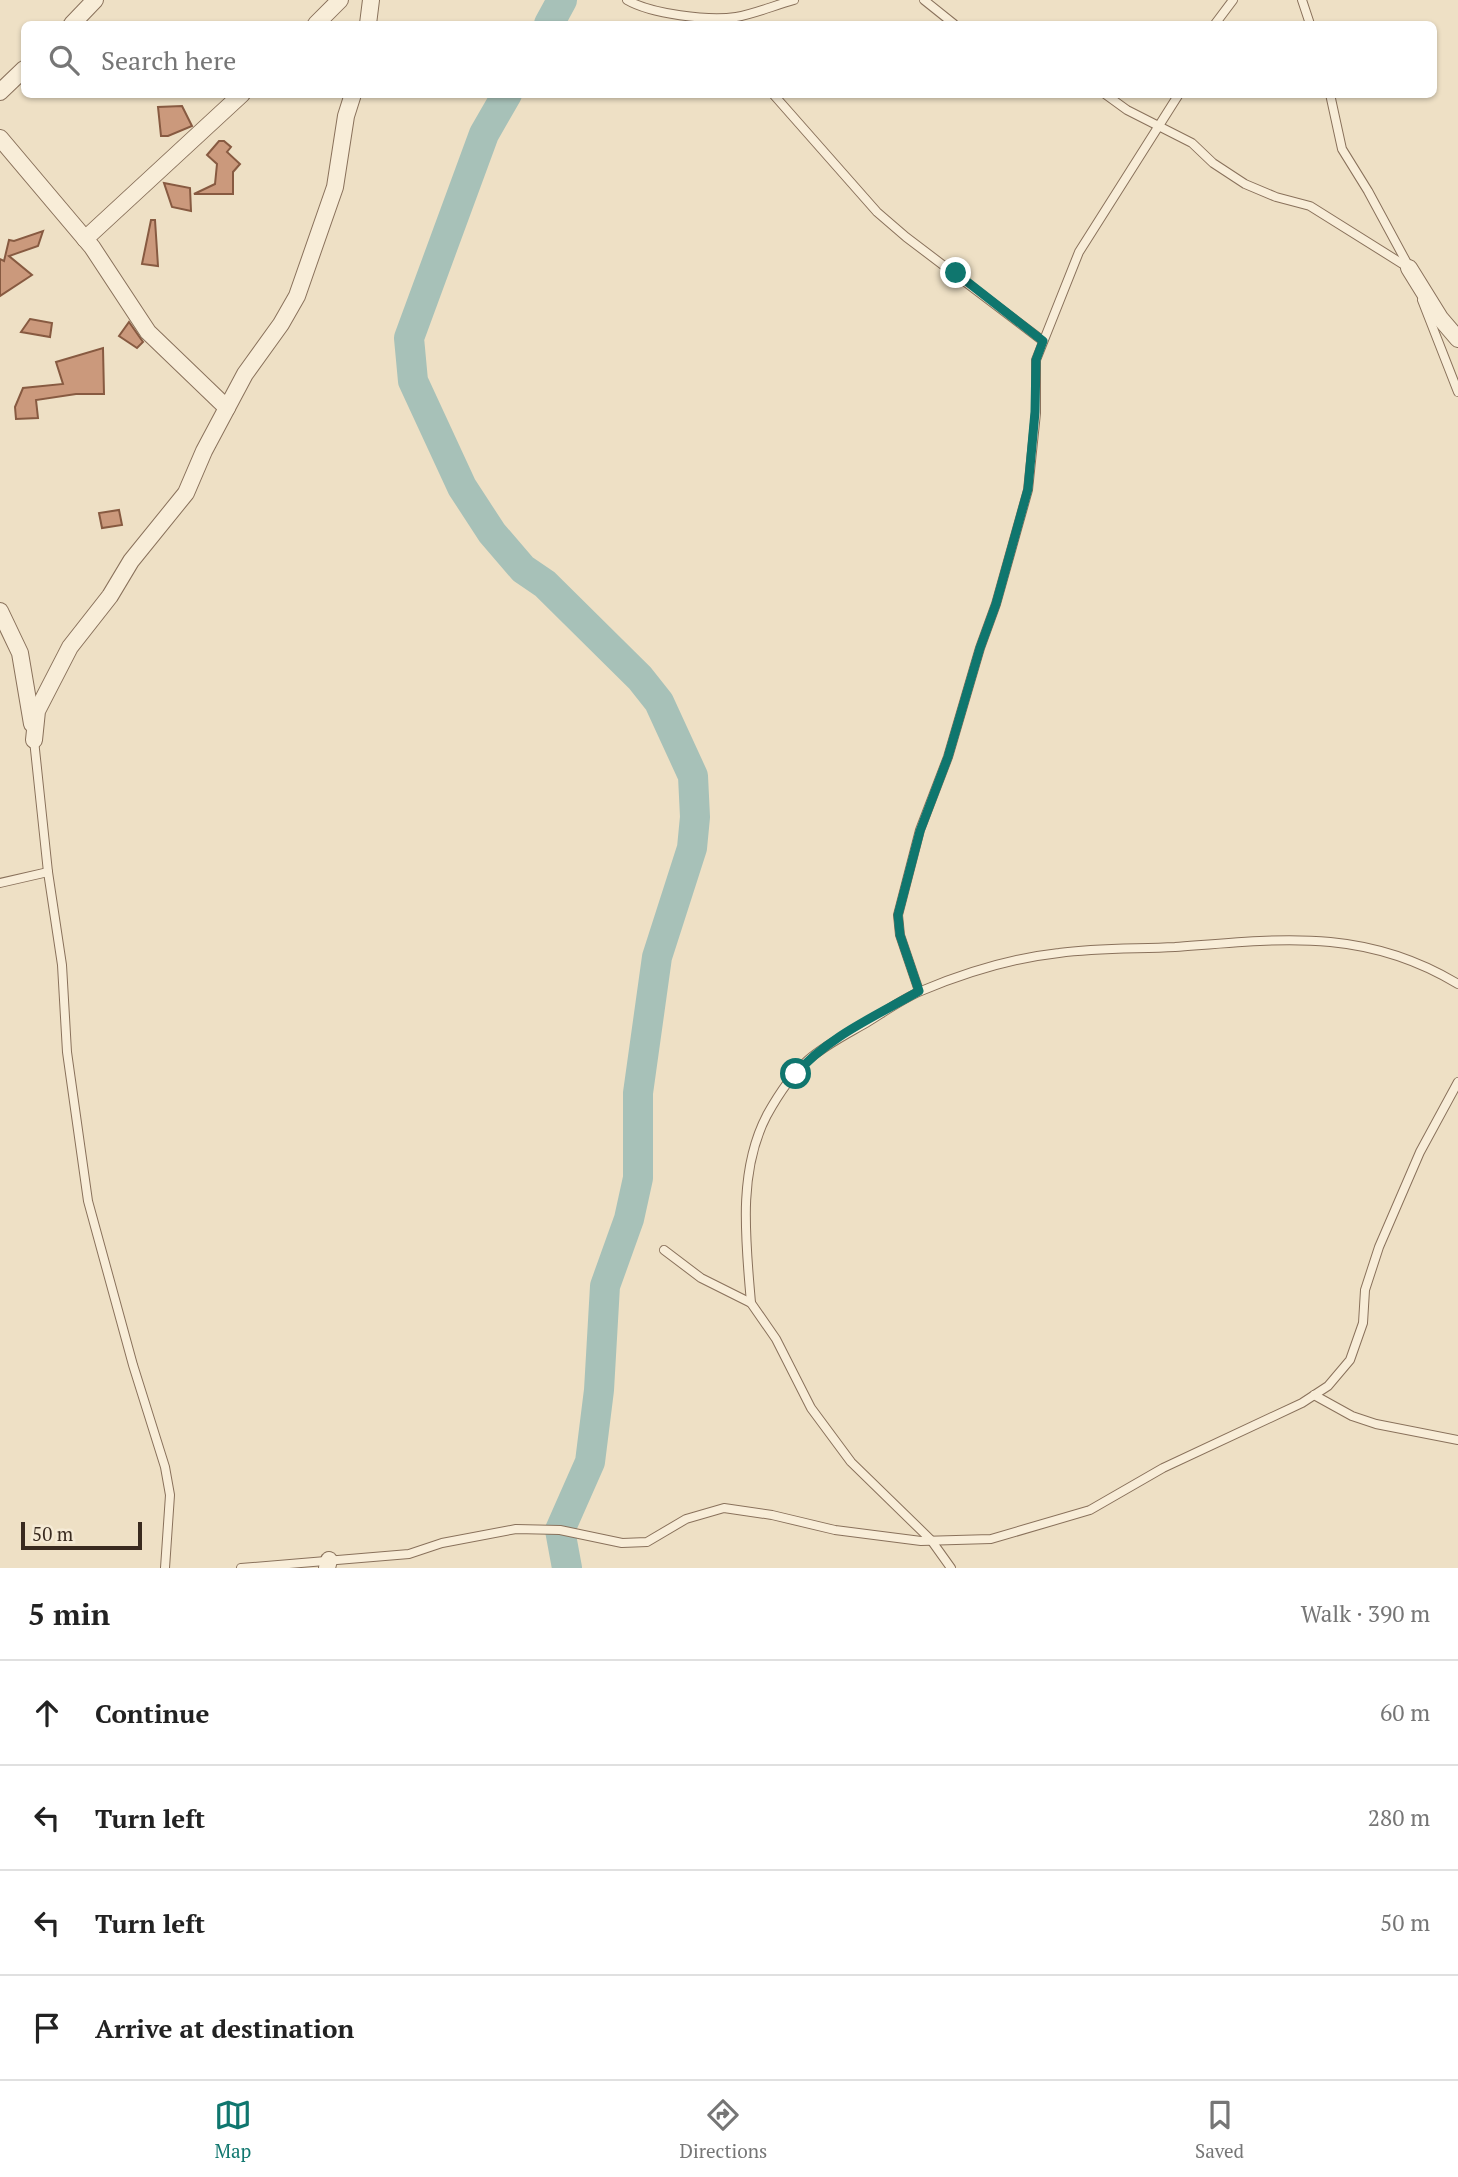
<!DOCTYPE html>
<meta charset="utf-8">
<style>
:root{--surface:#fff;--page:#f6f6f6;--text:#222;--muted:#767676;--line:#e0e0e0;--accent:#0f766e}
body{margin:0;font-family:"PT Serif",serif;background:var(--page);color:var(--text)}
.scale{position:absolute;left:21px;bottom:18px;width:121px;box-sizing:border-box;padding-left:7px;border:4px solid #392a1f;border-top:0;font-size:19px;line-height:24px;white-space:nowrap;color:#392a1f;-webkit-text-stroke:5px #f5ead5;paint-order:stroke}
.stop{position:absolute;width:21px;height:21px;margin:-16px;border:5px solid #0f766e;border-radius:50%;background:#fff}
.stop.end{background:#0f766e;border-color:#fff;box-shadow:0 2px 7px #0008}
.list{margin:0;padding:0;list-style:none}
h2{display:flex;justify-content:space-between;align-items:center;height:91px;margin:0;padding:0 28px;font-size:30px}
h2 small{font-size:23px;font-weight:400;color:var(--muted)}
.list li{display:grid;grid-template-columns:46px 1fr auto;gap:21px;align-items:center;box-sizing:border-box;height:105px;padding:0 28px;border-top:2px solid var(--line)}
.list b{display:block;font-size:26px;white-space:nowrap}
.list em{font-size:23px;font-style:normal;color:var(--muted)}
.icon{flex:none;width:38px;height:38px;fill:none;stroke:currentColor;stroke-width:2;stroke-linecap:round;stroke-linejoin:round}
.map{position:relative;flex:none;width:1458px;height:1568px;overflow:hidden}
.search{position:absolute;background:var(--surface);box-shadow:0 2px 5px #0004;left:21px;right:21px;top:21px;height:77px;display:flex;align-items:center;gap:18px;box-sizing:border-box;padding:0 24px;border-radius:10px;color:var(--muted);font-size:26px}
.sheet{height:511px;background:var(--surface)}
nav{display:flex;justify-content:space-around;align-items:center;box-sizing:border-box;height:98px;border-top:2px solid var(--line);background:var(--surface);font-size:19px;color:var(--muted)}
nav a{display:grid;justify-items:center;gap:4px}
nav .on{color:var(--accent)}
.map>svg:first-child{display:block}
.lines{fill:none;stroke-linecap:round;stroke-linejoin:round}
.river{stroke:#a7c1b8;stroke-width:30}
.building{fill:#cb997c;stroke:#875a41;stroke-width:2}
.service-casing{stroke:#89715b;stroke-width:10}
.minor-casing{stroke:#89715b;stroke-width:18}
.service{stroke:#f8edd8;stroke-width:8}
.minor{stroke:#f8edd8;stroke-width:16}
.route{stroke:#0f766e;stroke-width:9}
</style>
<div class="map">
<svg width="1458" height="1568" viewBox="0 0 1458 1568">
<rect width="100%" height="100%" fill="#eee0c5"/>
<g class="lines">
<g class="river">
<polyline points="549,24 562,0"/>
<polyline points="507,94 484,134 409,338 413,381 462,487 492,533 523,569 545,584 640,678 659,702 693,776 695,817 692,848 657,957 638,1093 638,1178 629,1219 605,1286 599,1390 590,1462 560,1530 567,1568"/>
</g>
</g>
<g class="building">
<polygon points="182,106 192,126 168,136 161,136 158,107"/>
<polygon points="219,141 224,141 231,147 227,152 240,164 233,172 233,194 194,194 215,184 217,164 207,155"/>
<polygon points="164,183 190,188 191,211 172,207"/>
<polygon points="151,220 155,220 158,266 142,264"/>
<polygon points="43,231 38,246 9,256 32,275 0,296 0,259 4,261 9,240 14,241"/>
<polygon points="30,319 52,323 50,337 21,332"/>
<polygon points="129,322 143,342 137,348 119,336"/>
<polygon points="103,348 104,394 76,394 36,400 38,418 16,419 15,407 23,388 63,384 56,362"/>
<polygon points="119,510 122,525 102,528 99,513"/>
</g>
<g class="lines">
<g class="service-casing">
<g id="service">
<path d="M627 0C651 14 708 21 736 17 755 14 775 5 794 0"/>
<polyline points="924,0 954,24"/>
<polyline points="1302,0 1310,24"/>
<polyline points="1215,24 1233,0"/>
<polyline points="773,94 877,212 906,237 1043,341"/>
<polyline points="1105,94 1127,110 1192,143 1213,163 1245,184 1276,197 1310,206 1409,268"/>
<polyline points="1330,94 1342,149 1368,191 1408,265"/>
<polyline points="1422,300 1458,392"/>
<polyline points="34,740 48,872 62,965 67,1052 88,1201 133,1365 165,1467 170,1495 165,1568"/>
<polyline points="0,883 48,872"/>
<polyline points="919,991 900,935 898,915 920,830 948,757 980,648 996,604 1028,490 1036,413 1036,360 1079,252 1179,94"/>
<polyline points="664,1250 701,1278 751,1303 776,1339 811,1408 851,1462 931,1540 951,1568"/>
<path d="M751 1303C746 1242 737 1172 767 1115 777 1097 792 1074 808 1060 825 1045 847 1034 866 1023 884 1012 902 999 921 991 964 973 1013 958 1059 953 1097 948 1137 949 1175 947 1279 939 1364 927 1458 984"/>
<polyline points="1314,1395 1352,1416 1376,1424 1458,1440"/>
<polyline points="241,1568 409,1554 442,1543 516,1529 560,1530 622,1543 647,1542 686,1519 724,1508 772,1515 835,1530 921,1541 991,1539 1090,1510 1163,1468 1302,1403 1328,1386 1350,1360 1363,1323 1365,1290 1379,1247 1420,1152 1458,1082"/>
</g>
</g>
<g class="minor-casing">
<g id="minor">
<polyline points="72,24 95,0"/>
<polyline points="316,24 340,0"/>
<polyline points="368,24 371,0"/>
<polyline points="0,92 24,69"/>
<polyline points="0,138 92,247 148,332 227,408"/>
<polyline points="85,239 242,94"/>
<polyline points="1409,268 1440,318 1458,339"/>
<polyline points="0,611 20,653 32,724"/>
<polyline points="34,740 37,711 70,647 110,596 131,561 186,493 204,451 245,374 281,324 297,296 335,187 346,116 353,94"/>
<polyline points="327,1568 329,1560"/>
</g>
</g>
<use href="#service" class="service"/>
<use href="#minor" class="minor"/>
</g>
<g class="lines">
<path class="route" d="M796 1074C827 1037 878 1015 919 991L900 935 898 915 920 831 948 757 980 648 996 604 1028 489 1035 412 1036 360 1043 341 956 273"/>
</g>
</svg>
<div class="scale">50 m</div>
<div class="stop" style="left:796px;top:1074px"></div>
<div class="stop end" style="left:956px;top:273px"></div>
<div class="search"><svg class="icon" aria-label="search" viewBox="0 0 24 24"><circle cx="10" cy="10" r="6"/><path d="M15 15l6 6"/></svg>Search here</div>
</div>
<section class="sheet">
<h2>5 min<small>Walk · 390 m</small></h2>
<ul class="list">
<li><svg class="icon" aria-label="ahead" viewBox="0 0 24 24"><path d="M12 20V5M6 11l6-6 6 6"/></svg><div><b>Continue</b></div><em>60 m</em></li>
<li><svg class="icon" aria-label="left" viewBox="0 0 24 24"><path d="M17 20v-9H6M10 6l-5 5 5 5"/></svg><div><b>Turn left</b></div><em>280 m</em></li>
<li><svg class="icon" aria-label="left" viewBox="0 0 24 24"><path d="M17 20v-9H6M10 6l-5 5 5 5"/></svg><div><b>Turn left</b></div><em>50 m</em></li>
<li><svg class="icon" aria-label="arrive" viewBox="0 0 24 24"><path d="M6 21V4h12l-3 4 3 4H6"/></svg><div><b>Arrive at destination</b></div></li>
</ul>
</section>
<nav>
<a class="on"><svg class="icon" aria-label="map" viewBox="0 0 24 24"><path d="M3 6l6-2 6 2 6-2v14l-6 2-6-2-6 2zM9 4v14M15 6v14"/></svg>Map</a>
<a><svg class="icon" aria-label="directions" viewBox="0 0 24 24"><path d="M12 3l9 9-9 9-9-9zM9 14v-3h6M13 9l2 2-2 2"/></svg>Directions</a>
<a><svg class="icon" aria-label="saved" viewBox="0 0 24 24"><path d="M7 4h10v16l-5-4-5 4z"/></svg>Saved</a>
</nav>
